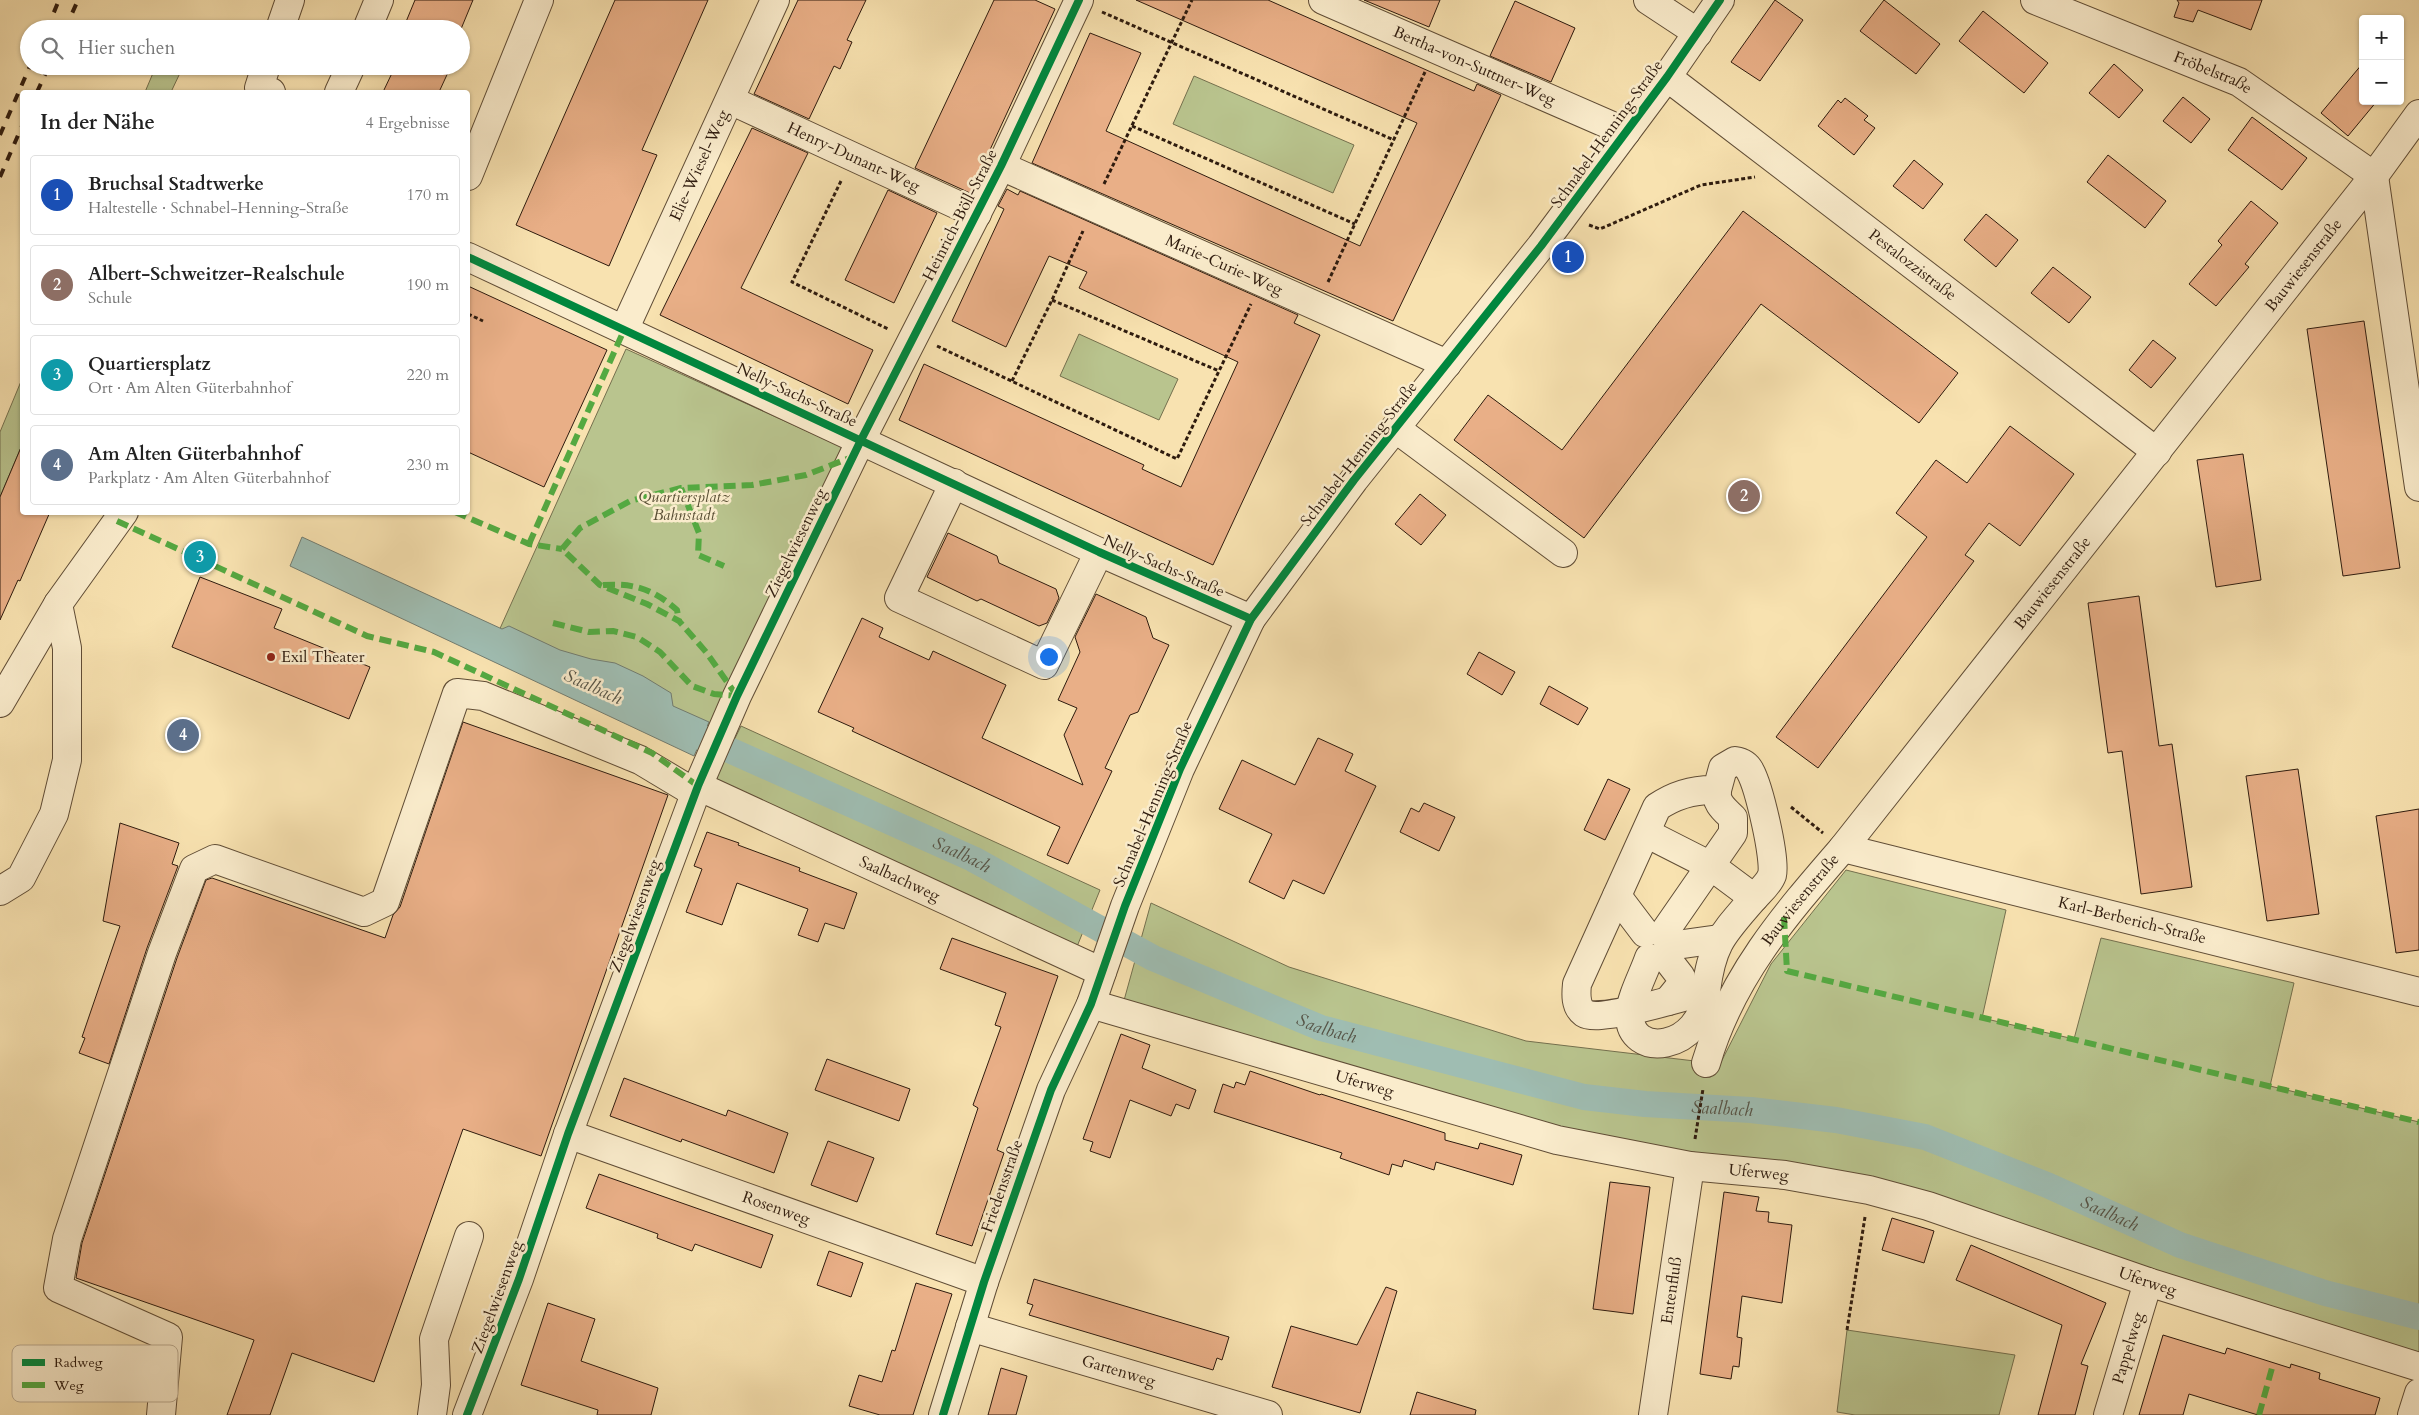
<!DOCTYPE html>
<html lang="de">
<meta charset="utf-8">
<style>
:root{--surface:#fff;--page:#f6f6f6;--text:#222;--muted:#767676;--line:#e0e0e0;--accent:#db2777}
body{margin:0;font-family:Cardo,serif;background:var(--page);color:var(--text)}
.controls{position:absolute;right:15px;top:15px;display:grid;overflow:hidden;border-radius:5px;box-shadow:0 1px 4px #0004}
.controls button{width:45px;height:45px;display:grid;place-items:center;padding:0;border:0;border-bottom:1px solid var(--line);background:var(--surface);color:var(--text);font:25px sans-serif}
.you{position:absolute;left:1048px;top:656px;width:18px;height:18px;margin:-12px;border:4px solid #fff;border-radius:50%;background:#1a73e8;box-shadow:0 0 0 8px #1a73e833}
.badge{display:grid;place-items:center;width:32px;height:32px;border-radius:50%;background:var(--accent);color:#fff;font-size:16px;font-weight:700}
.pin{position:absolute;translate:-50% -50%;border:2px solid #fff;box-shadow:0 1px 5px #0006}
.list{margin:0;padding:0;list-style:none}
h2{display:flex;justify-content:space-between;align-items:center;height:65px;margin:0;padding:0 20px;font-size:21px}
h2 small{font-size:16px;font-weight:400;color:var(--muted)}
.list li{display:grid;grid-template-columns:32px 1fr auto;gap:15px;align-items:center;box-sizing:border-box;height:80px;margin:0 10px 10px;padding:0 10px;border:1px solid var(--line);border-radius:5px}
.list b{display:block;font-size:19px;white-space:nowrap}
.list p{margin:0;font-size:16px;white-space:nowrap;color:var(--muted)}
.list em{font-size:16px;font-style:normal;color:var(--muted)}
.icon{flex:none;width:28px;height:28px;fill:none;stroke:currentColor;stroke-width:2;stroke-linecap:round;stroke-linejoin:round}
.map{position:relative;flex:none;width:2419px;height:1415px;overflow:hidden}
.search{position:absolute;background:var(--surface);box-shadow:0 1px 4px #0004;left:20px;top:20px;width:450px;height:55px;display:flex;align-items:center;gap:12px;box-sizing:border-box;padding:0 18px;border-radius:28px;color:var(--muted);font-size:19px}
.panel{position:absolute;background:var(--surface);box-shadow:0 1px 4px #0004;left:20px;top:90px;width:450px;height:425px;border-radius:5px}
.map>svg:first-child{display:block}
.green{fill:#b9c48e;stroke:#74704e}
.water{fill:#9fbdb2;stroke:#727c70}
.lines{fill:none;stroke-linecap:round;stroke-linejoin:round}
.canal{stroke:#9fbdb2;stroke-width:26}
.building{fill:#e9af87;stroke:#2e1b0e}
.minor-casing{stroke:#604d36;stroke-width:30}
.path{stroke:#2e1b0e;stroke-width:3;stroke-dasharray:4 2.5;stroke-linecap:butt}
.minor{stroke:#faeccc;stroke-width:28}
.rail{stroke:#2e1b0e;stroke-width:4;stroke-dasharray:9 9;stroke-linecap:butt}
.quiet{stroke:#54a941;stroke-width:6;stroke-dasharray:12 6;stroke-linecap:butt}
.cycleway-casing{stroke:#faeccc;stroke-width:11}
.cycleway{stroke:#00873e;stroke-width:8}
.poi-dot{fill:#8f2418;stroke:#faeccc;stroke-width:2}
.labels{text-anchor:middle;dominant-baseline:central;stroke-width:5;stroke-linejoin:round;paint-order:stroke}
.street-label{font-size:16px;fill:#2e1b0e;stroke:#faeccc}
.park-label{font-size:16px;font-style:italic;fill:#584e34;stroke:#faeccc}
.poi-label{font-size:16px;fill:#2e1b0e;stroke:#faeccc;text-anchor:start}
.water-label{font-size:18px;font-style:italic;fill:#565447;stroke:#faeccc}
.key{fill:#faeccc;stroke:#bdad93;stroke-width:1}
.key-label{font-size:14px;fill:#2e1b0e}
</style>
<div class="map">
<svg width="2419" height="1415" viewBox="0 0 2419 1415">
<rect width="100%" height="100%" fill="#f8e2b0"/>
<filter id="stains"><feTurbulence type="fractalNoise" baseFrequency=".004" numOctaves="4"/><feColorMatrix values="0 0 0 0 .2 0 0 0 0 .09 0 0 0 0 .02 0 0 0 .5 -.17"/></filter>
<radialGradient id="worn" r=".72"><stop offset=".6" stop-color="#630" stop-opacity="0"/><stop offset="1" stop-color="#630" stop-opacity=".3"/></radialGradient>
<g class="green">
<polygon points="156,66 164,66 180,73 171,92 145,92"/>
<polygon points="1194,76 1354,145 1333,193 1173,124"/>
<polygon points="1079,334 1178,379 1159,420 1060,376"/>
<polygon points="626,349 842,447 715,715 702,738 493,644"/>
<polygon points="22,379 22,445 0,497 0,432"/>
<polygon points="741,726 1100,890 1076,949 713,783"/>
<polygon points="1846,870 2006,910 1982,1018 2074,1039 2101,938 2294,983 2270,1086 2419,1122 2419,1359 1967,1208 1611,1142 1123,1004 1151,903 1289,967 1526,1041 1720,1064 1771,964"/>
<polygon points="1847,1330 2015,1355 1999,1415 1855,1415 1837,1412"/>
</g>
<polygon class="water" points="302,537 502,629 509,626 560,650 591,659 615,663 643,676 671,693 673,706 709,722 694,756 290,566"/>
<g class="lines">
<path class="canal" id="s1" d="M669 723 973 859 1153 958 1321 1028 1584 1097 1645 1104 1751 1110 1836 1120 1925 1137 2047 1185 2180 1245 2325 1293 2419 1317"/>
</g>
<g class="building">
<polygon points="415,0 473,0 461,29 403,29"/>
<polygon points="615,0 708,0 642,150 657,155 609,266 516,225"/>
<polygon points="798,0 866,0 847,40 852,42 840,69 834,66 809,119 754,94"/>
<polygon points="994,0 1035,0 1055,9 970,193 915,168"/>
<polygon points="1136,0 1268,0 1474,91 1477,84 1501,95 1393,321 1032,163 1090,33 1141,53 1106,131 1360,246 1417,123"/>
<polygon points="1364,0 1440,0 1429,27"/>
<polygon points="1775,0 1803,20 1760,81 1731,62"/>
<polygon points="1884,0 1940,44 1916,74 1860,31"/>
<polygon points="2177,0 2262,0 2251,30 2198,10 2193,22 2174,17 2179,3"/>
<polygon points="1515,1 1575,28 1551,82 1490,56"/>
<polygon points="1983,11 2048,63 2024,93 1959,41"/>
<polygon points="2363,63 2363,101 2377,101 2348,136 2321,113"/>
<polygon points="2114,64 2143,90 2119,118 2089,93"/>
<polygon points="386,66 451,66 439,92 383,92 393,71 386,68"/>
<polygon points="2183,97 2210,119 2191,143 2163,121"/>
<polygon points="1845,98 1868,116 1864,120 1875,128 1854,155 1818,126 1838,100 1841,103"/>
<polygon points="2252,117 2307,158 2282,190 2228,150"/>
<polygon points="752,128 808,153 741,288 873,350 848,404 660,315"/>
<polygon points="2108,155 2166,201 2145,228 2087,182"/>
<polygon points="1914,160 1943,184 1923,209 1893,186"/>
<polygon points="1007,189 1018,195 1020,191 1298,315 1294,323 1320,335 1213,565 899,420 924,364 1144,465 1142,469 1181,487 1238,362 1079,288 1087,272 1049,256 1006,347 952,321 1004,209 998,206"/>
<polygon points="888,190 937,213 894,303 845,280"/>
<polygon points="2251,201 2278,223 2245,264 2249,267 2216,306 2189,284 2222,245 2218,241"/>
<polygon points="1743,211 1958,373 1919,423 1761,304 1584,538 1454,440 1488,395 1562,450"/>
<polygon points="1986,214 2018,240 1996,267 1964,240"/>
<polygon points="2053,267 2091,297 2069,323 2031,293"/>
<polygon points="468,286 607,350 544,487 468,452"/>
<polygon points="2364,321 2400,568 2343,576 2307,329"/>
<polygon points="2153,340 2176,358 2151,388 2129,370"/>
<polygon points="2010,426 2074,474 2020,546 1989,523 1965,555 1974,561 1818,768 1776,737 1927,537 1896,513 1936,460 1967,483"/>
<polygon points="22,445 22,512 50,512 20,581 18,580 0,620 0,497"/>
<polygon points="2243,454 2261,580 2216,587 2197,460"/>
<polygon points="1420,494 1446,515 1421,545 1395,524"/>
<polygon points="948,533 997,556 999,563 1056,589 1059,598 1047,623 1039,626 981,599 977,601 927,577"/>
<polygon points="200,577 282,609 274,628 370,667 349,719 172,647"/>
<polygon points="1096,594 1146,617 1153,638 1169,645 1138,712 1130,715 1105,768 1112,771 1068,864 1047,855 1060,827 852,731 854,728 818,712 862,618 883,628 879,637 929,660 933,651 1006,685 982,738 1083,785 1064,735 1077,708 1058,700 1080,652 1075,637"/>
<polygon points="2139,596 2159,746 2172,744 2192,887 2141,894 2122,751 2108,753 2088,603"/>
<polygon points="1479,652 1515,672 1502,695 1467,674"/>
<polygon points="1549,686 1588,708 1578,725 1540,704"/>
<polygon points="463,722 668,795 541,1156 463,1129 374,1382 292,1353 270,1415 227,1415 254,1340 76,1278 82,1243 177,958 206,880 212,878 385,938 393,915 400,907"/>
<polygon points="1318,738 1353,754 1345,771 1376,786 1324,894 1293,880 1284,899 1249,882 1272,834 1219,809 1242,760 1295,785"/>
<polygon points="2298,769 2319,914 2267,921 2246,776"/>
<polygon points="1608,779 1630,789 1605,840 1584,830"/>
<polygon points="1424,803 1455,817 1439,851 1400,832 1411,808 1419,812"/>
<polygon points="2419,809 2419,950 2396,953 2376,816"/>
<polygon points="120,823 179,843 172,864 178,866 147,948 109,1064 79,1053 85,1038 82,1037 120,926 103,921"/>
<polygon points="707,832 739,843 738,845 800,868 799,871 857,893 844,929 825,923 818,942 798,935 808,909 737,883 722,925 686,912 702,869 694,866"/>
<polygon points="952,938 1058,976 997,1150 1004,1153 972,1246 936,1234 978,1108 973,1105 1001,1027 995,1025 1006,993 940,969"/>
<polygon points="1121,1034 1150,1045 1142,1068 1196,1090 1189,1109 1176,1104 1171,1116 1130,1100 1110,1158 1090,1151 1093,1142 1083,1139"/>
<polygon points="827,1059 910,1089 899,1121 815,1090"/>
<polygon points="1250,1071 1320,1095 1321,1094 1445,1133 1445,1140 1478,1149 1480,1143 1522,1155 1513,1185 1436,1162 1434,1170 1404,1160 1402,1167 1392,1164 1389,1175 1340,1158 1342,1153 1214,1112 1223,1084 1234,1088 1236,1082 1245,1085"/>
<polygon points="624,1078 726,1116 728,1110 788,1133 774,1173 682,1139 681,1142 610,1116"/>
<polygon points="828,1141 874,1158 857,1202 811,1185"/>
<polygon points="599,1174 773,1235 761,1268 695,1244 692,1251 657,1238 658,1234 586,1208"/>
<polygon points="1610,1182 1650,1187 1633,1314 1593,1309"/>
<polygon points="1724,1192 1759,1197 1756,1211 1769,1212 1768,1222 1792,1225 1782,1303 1742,1296 1737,1337 1742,1338 1739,1367 1733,1366 1731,1379 1700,1374"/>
<polygon points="1892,1218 1934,1231 1924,1263 1882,1250"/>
<polygon points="1971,1245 2106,1303 2081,1364 2088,1366 2075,1415 2038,1415 2062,1325 1956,1280"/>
<polygon points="829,1251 863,1263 851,1297 817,1285"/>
<polygon points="1034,1279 1229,1337 1222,1360 1217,1358 1213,1370 1029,1315 1033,1305 1027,1303"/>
<polygon points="916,1283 952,1294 913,1415 880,1415 849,1406 859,1375 882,1382 892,1350 895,1351"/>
<polygon points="1386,1287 1397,1291 1360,1413 1272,1387 1291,1326 1357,1345"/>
<polygon points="548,1303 595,1319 581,1361 658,1388 651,1415 597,1415 598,1410 521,1385"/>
<polygon points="2163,1335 2225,1354 2227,1348 2290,1368 2291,1364 2320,1373 2319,1379 2380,1398 2375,1415 2258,1415 2189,1394 2183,1415 2139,1415"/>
<polygon points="1001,1368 1027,1376 1016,1415 988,1415"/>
<polygon points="1417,1392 1476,1410 1475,1415 1410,1415"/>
</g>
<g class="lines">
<g class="minor-casing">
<g id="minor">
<path id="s2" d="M1323 0 1626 132"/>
<polyline points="1648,0 1698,33"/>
<path id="s3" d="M2035 0 2239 82 2374 176 2419 487"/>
<polyline points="280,29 290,0"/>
<polyline points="367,29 379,0"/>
<polyline points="266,66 259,88 271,92"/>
<path id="s4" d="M1667 77 2157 452"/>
<polyline points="339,92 351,66"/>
<path id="s5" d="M730 100 977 214"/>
<path id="s6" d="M1001 166 1447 364"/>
<polyline points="468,176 539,0"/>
<polyline points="468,257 1099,552 1251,619"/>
<path id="s7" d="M624 330 775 0"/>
<polyline points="1395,428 1563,553"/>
<polyline points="954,483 899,598 1044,665 1099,552"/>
<polyline points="0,703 58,604 124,512"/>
<path d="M1735 761C1742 762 1747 765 1750 771 1759 787 1776 859 1772 875 1769 884 1759 892 1753 899 1723 934 1712 943 1706 991 1685 996 1599 1023 1584 1013 1575 1006 1576 994 1577 984L1657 807C1676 794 1695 789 1717 790L1723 768Z"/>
<path id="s8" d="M698 786 1102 972"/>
<polyline points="1646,833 1711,866 1754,898"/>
<path id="s9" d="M1843 848 2419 992"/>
<polyline points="0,891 21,878 54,814 67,760 67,648 58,604"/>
<polyline points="1617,896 1645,933"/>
<path d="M1663 934 1733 833V818C1725 810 1715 803 1717 790"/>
<polyline points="1669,946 1719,939"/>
<polyline points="1664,955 1681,977 1681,985 1668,1001"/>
<path d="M1649 958C1644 973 1631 997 1630 1013 1627 1061 1704 1051 1706 991"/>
<path id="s10" d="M1091 1004 1557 1140 1690 1166 1785 1175 1869 1190 1928 1206 2148 1282 2419 1367"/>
<path id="s11" d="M1706 1063C1731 977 1785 915 1843 848L2374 176 2419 114"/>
<path id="s12" d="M568 1134 984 1282"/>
<path id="s13" d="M970 1327 1268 1415"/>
<polyline points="161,1415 168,1337 58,1288 67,1239 162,953 194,869 215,859 364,912 385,902 457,693 483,696 640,760 695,793"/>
<polyline points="432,1415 436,1385 434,1339 469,1236"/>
<polyline points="467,1415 519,1279 568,1134 698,786 737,696 861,440 1001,166 1079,0"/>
<polyline points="943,1415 984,1282 1051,1090 1091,1004 1125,906 1180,769 1251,619 1354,480 1541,246 1667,77 1720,0"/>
<path id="s14" d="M1653 1415 1690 1166"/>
<path id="s15" d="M2108 1415 2148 1282"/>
<polyline points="2412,1415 2419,1393"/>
</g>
</g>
<g class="path">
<polyline points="1102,12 1394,140"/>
<polyline points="1132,126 1355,224"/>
<polyline points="841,181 792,282 888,329"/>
<polyline points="1104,184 1192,0"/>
<polyline points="1589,225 1600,229 1701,185 1755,177"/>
<polyline points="1328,282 1425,72"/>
<polyline points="1052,300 1219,371"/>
<polyline points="468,314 483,321"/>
<polyline points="937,346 1177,459 1251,304"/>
<polyline points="1012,381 1052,300 1083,231"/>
<polyline points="1791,807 1823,833"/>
<polyline points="1695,1139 1703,1089"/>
<polyline points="1847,1330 1865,1217"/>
</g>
<use href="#minor" class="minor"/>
<g class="rail">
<polyline points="47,29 59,0"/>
<polyline points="65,29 78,0"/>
<polyline points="37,92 49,66"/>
<polyline points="0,135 30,66"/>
<polyline points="0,177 22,126"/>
</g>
<g class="quiet">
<polyline points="681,488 699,533 698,555 724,566"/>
<polyline points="455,512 529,544 562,549"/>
<polyline points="117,521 367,636 434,652 652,753 698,786"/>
<polyline points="529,544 624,330"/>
<path d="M603 585C634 583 653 589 677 610L679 621"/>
<polyline points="553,623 589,632 613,631 637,637 660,652 692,686 714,694 737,696"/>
<polyline points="737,696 706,652 679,621 647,604 600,585 562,549 580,528 630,501 681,488 752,485 806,475 852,457"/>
<polyline points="1784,917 1787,971 2419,1122"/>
<polyline points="2259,1415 2272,1368"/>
</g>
<g class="cycleway-casing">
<g id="cycleway">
<polyline points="468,257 1099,552 1251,619"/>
<polyline points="467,1415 519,1279 568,1134 698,786 737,696 861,440 1001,166 1079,0"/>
<polyline points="943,1415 984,1282 1051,1090 1091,1004 1125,906 1180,769 1251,619 1354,480 1541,246 1667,77 1720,0"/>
</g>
</g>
<use href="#cycleway" class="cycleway"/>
</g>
<circle class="poi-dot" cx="271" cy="657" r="5"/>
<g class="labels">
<g class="street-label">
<text stroke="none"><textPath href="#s2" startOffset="165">Bertha-von-Suttner-Weg</textPath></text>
<text stroke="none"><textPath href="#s3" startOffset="192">Fröbelstraße</textPath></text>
<text transform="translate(1607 134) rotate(-54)">Schnabel-Henning-Straße</text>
<text stroke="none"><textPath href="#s5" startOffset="136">Henry-Dunant-Weg</textPath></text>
<text stroke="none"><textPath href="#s7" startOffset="181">Elie-Wiesel-Weg</textPath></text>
<text transform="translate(960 215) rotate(-63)">Heinrich-Böll-Straße</text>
<text stroke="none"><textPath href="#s6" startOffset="244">Marie-Curie-Weg</textPath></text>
<text stroke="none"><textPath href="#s4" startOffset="309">Pestalozzistraße</textPath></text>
<text stroke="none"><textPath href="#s11" startOffset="1000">Bauwiesenstraße</textPath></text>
<text transform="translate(797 395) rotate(25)">Nelly-Sachs-Straße</text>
<text transform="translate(1359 454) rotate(-52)">Schnabel-Henning-Straße</text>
<text transform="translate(796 543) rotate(-64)">Ziegelwiesenweg</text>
<text transform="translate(1164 566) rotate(24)">Nelly-Sachs-Straße</text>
<text stroke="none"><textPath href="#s11" startOffset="595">Bauwiesenstraße</textPath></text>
<text transform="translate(1153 804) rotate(-67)">Schnabel-Henning-Straße</text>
<text stroke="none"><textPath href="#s8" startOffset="222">Saalbachweg</textPath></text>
<text stroke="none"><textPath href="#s11" startOffset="190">Bauwiesenstraße</textPath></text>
<text transform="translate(635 916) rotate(-70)">Ziegelwiesenweg</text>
<text stroke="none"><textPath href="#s9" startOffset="298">Karl-Berberich-Straße</textPath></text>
<text stroke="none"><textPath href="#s10" startOffset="285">Uferweg</textPath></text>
<text stroke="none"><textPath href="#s10" startOffset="690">Uferweg</textPath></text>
<text transform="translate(1002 1186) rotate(-71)">Friedensstraße</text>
<text stroke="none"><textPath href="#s12" startOffset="221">Rosenweg</textPath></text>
<text stroke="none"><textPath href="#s10" startOffset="1095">Uferweg</textPath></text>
<text stroke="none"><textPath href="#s14" startOffset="126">Entenfluß</textPath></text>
<text transform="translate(497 1297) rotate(-70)">Ziegelwiesenweg</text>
<text stroke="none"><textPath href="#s15" startOffset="70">Pappelweg</textPath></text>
<text stroke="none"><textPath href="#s13" startOffset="155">Gartenweg</textPath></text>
</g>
<g class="park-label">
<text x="684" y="497">Quartiersplatz<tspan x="684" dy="18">Bahnstadt</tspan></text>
</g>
<g class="poi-label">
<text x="281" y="657">Exil Theater</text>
</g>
<g class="water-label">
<text transform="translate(593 687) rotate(24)">Saalbach</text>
<text stroke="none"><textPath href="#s1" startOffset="321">Saalbach</textPath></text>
<text stroke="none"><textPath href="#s1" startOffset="726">Saalbach</textPath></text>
<text stroke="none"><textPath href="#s1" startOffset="1131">Saalbach</textPath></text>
<text stroke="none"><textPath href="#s1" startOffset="1536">Saalbach</textPath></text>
</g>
</g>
<rect x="12" y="1345" width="166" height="57" rx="8" class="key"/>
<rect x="22" y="1359" width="23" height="7" fill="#00873e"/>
<rect x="22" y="1382" width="23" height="6" fill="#54a941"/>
<g class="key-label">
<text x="54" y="1367">Radweg</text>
<text x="54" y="1390">Weg</text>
</g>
<rect width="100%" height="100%" filter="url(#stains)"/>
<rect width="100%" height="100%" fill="url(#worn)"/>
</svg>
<div class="controls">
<button>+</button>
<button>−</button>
</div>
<div class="you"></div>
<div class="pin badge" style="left:1568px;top:257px;background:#1a4fb4">1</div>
<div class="pin badge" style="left:1744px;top:496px;background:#8d6e63">2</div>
<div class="pin badge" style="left:200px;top:557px;background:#0f9aa8">3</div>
<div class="pin badge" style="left:183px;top:735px;background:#5c6f8a">4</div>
<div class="search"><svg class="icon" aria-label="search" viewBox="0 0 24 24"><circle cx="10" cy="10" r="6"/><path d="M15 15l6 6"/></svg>Hier suchen</div>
<section class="panel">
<h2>In der Nähe<small>4 Ergebnisse</small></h2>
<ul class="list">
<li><span class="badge" style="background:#1a4fb4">1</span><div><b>Bruchsal Stadtwerke</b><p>Haltestelle · Schnabel-Henning-Straße</p></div><em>170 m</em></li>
<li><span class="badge" style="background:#8d6e63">2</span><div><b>Albert-Schweitzer-Realschule</b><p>Schule</p></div><em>190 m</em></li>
<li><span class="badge" style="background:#0f9aa8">3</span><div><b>Quartiersplatz</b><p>Ort · Am Alten Güterbahnhof</p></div><em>220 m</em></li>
<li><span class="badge" style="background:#5c6f8a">4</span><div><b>Am Alten Güterbahnhof</b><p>Parkplatz · Am Alten Güterbahnhof</p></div><em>230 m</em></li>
</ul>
</section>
</div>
